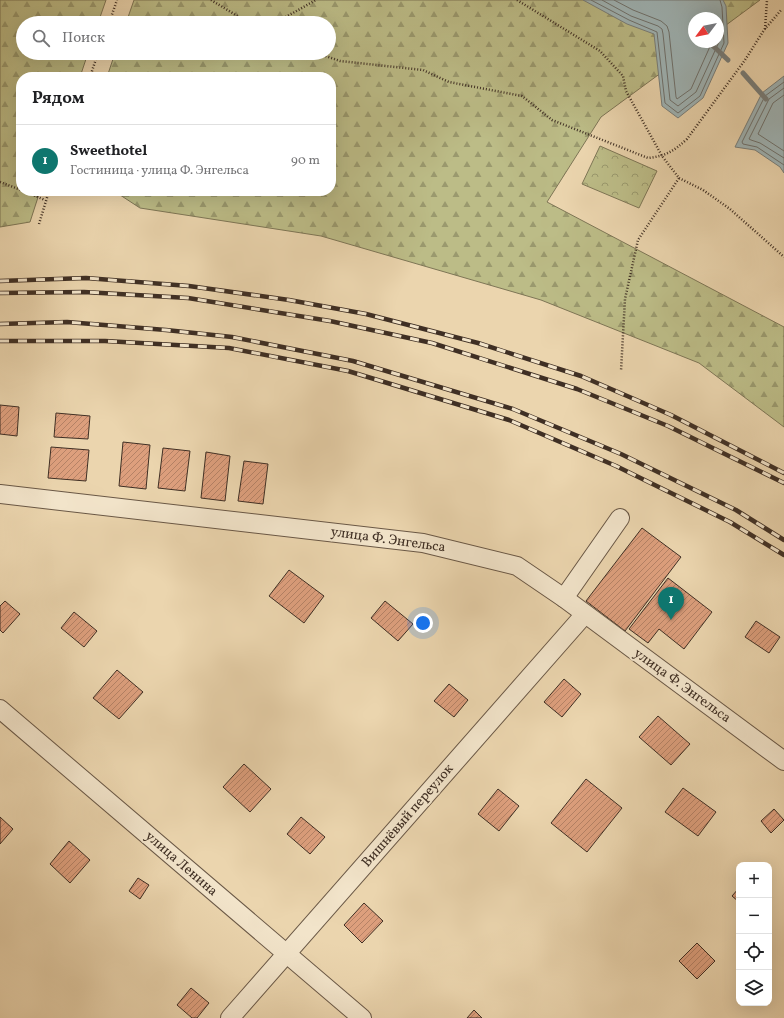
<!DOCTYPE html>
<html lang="ru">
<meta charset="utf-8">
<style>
:root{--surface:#fff;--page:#f6f6f6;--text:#202124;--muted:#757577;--line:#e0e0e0;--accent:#0f766e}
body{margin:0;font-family:Vollkorn,serif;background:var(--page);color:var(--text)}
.controls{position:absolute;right:12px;bottom:12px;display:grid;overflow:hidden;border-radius:8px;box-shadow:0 4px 16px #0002}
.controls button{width:36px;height:36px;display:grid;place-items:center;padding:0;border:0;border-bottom:1px solid var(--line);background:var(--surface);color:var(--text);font:20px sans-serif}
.compass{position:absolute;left:688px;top:12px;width:36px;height:36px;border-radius:50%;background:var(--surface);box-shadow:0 4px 16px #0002;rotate:238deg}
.you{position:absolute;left:423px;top:623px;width:14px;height:14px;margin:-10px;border:3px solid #fff;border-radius:50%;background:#1a73e8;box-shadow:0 0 0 6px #1a73e833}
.badge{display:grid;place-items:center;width:26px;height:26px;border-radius:50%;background:var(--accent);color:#fff;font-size:13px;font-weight:700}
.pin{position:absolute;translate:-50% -33px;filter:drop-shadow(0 1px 2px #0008)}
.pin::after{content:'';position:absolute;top:21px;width:14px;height:12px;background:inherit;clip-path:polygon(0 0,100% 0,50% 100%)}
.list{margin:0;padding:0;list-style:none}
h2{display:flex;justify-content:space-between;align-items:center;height:52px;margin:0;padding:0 16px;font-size:17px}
h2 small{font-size:13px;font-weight:400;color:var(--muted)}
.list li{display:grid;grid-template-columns:26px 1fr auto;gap:12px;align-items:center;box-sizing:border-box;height:72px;padding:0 16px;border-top:1px solid var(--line)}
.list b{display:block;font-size:15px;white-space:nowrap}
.list p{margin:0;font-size:13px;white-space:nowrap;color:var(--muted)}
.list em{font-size:13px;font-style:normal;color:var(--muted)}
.icon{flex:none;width:22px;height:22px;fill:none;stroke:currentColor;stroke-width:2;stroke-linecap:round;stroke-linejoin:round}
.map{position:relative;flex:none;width:784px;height:1018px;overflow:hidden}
.search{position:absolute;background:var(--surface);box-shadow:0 4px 16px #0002;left:16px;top:16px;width:320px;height:44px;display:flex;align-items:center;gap:10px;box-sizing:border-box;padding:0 14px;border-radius:22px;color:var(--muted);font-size:15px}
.panel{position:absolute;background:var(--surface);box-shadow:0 4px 16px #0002;left:16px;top:72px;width:320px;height:124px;border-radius:16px}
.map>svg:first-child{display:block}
.forest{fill:url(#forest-firs);stroke:#7e7656}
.park{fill:url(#park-crowns);stroke:#7e7656}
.water{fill:#9fb5b7;stroke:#797f7c;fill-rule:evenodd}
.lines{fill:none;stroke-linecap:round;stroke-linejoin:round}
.shore{stroke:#6f726e;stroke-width:1}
.stream{stroke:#797f7c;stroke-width:5}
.building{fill:url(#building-hatch);stroke:#3f2f24}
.minor-casing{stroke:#6a5846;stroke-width:20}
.path{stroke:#3f2f24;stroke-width:2.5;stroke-dasharray:1 2;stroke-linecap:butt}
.minor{stroke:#f2e4ca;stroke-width:18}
.rail-casing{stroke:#3f2f24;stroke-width:4.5}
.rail{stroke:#f2e4ca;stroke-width:3;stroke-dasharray:9;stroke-linecap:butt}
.labels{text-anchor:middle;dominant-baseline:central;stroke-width:4;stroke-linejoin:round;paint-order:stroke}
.street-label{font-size:14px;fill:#3f2f24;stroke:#f2e4ca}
</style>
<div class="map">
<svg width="784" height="1018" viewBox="0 0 784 1018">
<defs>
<pattern id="forest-firs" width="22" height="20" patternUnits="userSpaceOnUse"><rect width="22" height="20" fill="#bcbc87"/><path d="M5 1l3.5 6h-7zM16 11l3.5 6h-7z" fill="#9a996e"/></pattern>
<pattern id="park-crowns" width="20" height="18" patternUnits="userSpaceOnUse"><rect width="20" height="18" fill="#bcbc87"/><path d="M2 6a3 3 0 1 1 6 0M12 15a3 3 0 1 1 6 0" fill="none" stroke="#9a996e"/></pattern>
<pattern id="building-hatch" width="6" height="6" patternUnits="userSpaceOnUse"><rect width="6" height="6" fill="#dd9f7d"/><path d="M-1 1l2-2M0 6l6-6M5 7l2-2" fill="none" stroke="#b58266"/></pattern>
</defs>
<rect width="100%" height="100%" fill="#ebd5ae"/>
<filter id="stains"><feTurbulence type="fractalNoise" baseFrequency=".005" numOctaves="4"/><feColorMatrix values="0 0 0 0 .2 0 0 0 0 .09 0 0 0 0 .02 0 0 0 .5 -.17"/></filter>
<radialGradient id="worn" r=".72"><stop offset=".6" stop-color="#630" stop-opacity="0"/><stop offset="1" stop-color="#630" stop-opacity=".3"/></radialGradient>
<g class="forest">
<polygon points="0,0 106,0 98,23 23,23 23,53 88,53 80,77 21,77 21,191 40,191 30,222 0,227"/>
<polygon points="134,0 760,0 718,31 718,18 694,18 694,42 703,42 601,117 547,202 784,327 784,427 699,363 541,300 321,236 140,208 114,191 331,191 331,77 107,77 115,53 329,53 329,23 126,23"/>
</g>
<polygon class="park" points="600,146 657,171 639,208 582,184"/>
<g class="water">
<path d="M583 0H723L726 6 728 43 703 98 678 118 662 106 654 34 627 24ZM694 18H718V42H694Z"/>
<polygon points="784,76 784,173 780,167 755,150 735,147 762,93"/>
</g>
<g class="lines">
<g class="shore">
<polyline points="591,0 629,20 657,32 665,103 678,113 700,96 724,43 722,7 720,0"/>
<polyline points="602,0 631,16 658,26 662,29 663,34 670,100 678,106 696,92 719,42 718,26"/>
<polyline points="614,0 633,10 661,21 667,26 669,32 676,97 677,99 691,89 712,42"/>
<polyline points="784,82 765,96 742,142 743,144 757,147 784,165"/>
<polyline points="784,88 769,99 749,139 751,140 760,143 784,158"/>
<polyline points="784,95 773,103 758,134 784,151"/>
</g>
<g class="stream">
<polyline points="709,42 728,60"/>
<polyline points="743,73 766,99"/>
</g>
</g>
<g class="building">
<polygon points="0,405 19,407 17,436 0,434"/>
<polygon points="56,413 90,416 88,439 54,437"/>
<polygon points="123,442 150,445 146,489 119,486"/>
<polygon points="51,447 89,450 86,481 48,478"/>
<polygon points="163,448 190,451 185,491 158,488"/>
<polygon points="206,452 230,456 225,501 201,498"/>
<polygon points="244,461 268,464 263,504 238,501"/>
<polygon points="642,528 681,557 625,631 586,601"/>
<polygon points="289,570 324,596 304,623 269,596"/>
<polygon points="668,578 712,612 684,649 659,629 648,643 629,629"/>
<polygon points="5,601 20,614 3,633 0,630 0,606"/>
<polygon points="385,601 413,624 398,641 371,618"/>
<polygon points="74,612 97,631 84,647 61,628"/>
<polygon points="756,621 780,637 769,653 745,637"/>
<polygon points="117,670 143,692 119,719 93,698"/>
<polygon points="564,679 581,694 562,717 544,702"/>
<polygon points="449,684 468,700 454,717 434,701"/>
<polygon points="658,716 690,744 671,765 639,737"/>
<polygon points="244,764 271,789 250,812 223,787"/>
<polygon points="586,779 622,808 587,852 551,823"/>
<polygon points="683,788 716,812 698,836 665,812"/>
<polygon points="498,789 519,806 499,831 478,814"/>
<polygon points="774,809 784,820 771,833 761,821"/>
<polygon points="0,817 13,829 0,844"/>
<polygon points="301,817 325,837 310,854 287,834"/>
<polygon points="69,841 90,860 70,883 50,864"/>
<polygon points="138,878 149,885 140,899 129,891"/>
<polygon points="739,888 739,902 732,896"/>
<polygon points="364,903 383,921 362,943 344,925"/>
<polygon points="697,943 715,961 697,979 679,961"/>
<polygon points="191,988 209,1003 197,1018 192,1018 177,1005"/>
<polygon points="474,1010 482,1018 467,1018"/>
</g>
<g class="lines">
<g class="minor-casing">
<g id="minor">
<polyline points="0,494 423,543 517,566 564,598 784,761"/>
<polyline points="564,598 620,518"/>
<polyline points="0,709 362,1018"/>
<polyline points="230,1018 585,614"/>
</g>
</g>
<g class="path">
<polyline points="211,0 249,23"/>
<polyline points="517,0 600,51 623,76 626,91 662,156 679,178 638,240 625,299 621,371"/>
<polyline points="109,23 117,0"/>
<polyline points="275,23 316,0"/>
<polyline points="765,29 767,0"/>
<path d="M317 53 340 61 423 70 449 82 522 96 552 120 648 158C666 156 674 151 687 139L745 60 764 30 782 9"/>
<polyline points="90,77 98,53"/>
<polyline points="679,178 703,190 730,209 784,257"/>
<polyline points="0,182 21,190"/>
<polyline points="23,191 45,200"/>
<polyline points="39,224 49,191"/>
</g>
<use href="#minor" class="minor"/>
<g class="rail-casing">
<g id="rail">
<polyline points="0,281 86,278 189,286 289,300 366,314 478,343 581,376 671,415 784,473"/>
<polyline points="0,293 84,292 188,298 330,321 432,343 577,389 668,426 784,483"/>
<polyline points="0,324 67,322 166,330 232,337 353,361 513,409 621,454 736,510 784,540"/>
<polyline points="0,341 105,341 229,348 348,371 509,420 616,466 730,522 784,555"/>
</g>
</g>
<use href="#rail" class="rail"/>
</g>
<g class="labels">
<g class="street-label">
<text transform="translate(388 540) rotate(8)">улица Ф. Энгельса</text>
<text transform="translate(682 686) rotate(36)">улица Ф. Энгельса</text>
<text transform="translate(408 816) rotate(-49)">Вишнёвый переулок</text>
<text transform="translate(181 864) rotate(41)">улица Ленина</text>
</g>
</g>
<rect width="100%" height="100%" filter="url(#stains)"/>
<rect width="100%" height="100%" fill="url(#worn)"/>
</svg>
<div class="controls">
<button>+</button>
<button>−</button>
<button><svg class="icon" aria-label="locate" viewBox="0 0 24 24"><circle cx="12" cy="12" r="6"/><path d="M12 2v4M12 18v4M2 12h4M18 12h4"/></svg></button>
<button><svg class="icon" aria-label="layers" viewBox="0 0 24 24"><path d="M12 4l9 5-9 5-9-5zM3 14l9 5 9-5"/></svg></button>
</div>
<svg class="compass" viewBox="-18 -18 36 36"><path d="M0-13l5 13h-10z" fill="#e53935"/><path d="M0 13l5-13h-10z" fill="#757577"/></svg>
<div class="you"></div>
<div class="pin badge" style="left:671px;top:620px">1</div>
<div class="search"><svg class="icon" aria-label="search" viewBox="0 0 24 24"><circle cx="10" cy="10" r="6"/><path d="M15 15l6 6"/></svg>Поиск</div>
<section class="panel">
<h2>Рядом<small></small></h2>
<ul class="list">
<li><span class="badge">1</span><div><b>Sweethotel</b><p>Гостиница · улица Ф. Энгельса</p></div><em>90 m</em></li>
</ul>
</section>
</div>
